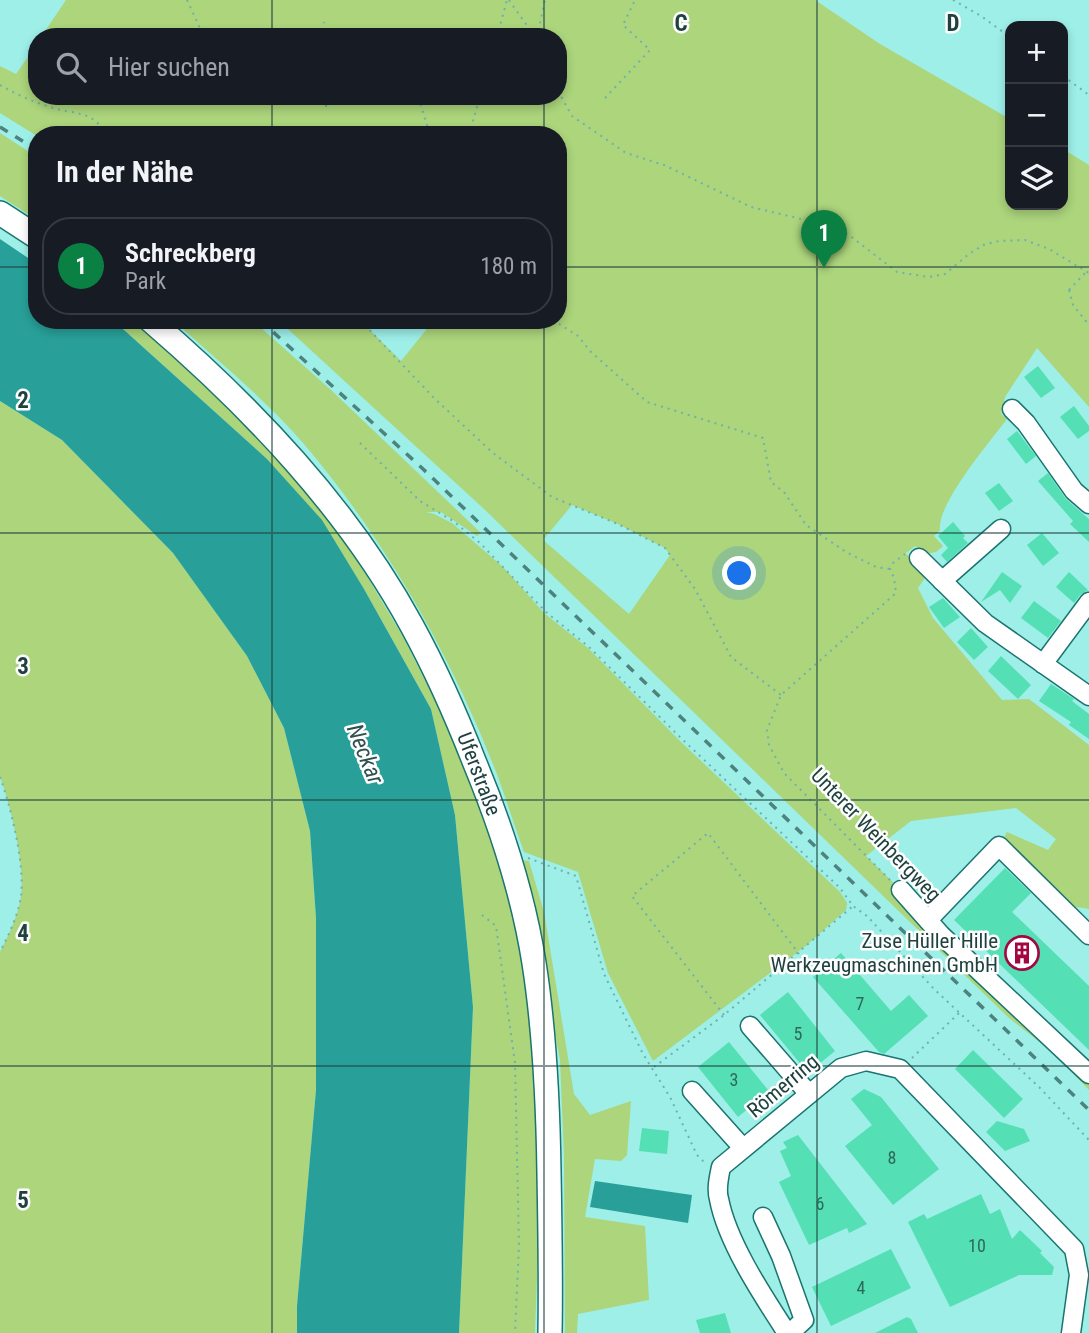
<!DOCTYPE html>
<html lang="de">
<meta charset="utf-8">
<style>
:root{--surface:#171b24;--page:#20242c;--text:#f1f3f6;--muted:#9ea1a6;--line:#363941;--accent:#0b8043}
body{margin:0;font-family:"Roboto Condensed",sans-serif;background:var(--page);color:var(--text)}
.controls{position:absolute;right:21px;top:21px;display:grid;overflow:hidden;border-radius:14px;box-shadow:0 4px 10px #0003}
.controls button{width:63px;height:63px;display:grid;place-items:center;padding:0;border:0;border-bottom:2px solid var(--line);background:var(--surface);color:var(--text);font:35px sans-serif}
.you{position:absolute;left:740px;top:574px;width:24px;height:24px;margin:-18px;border:5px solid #fff;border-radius:50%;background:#1a73e8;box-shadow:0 0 0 10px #1a73e833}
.badge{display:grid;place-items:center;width:46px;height:46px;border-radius:50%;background:var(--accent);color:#fff;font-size:23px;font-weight:700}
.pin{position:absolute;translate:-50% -58px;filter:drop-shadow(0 2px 4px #0008)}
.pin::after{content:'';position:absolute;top:37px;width:24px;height:21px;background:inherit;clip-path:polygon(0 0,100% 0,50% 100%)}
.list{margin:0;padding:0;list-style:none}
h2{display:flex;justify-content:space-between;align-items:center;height:91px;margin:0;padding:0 28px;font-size:30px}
h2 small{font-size:23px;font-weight:400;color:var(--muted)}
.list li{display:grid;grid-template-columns:46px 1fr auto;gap:21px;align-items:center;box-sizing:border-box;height:98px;margin:0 14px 14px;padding:0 14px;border:2px solid var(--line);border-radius:28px}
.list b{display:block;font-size:26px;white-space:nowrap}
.list p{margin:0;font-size:23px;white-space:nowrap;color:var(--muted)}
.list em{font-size:23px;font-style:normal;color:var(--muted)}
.icon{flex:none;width:38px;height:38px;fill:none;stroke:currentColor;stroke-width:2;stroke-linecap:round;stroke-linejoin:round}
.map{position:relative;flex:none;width:1089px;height:1333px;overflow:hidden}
.search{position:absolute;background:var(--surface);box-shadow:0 4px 10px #0003;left:28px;top:28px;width:539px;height:77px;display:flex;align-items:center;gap:18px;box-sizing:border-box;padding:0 24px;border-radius:28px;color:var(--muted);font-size:26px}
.panel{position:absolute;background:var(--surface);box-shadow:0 4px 10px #0003;left:28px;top:126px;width:539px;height:203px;border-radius:28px}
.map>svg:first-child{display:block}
.green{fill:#acd57c;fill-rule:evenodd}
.water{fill:#28a099}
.building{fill:#55dfb4}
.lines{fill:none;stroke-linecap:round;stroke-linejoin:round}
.minor-casing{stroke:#1a746f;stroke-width:21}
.major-casing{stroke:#1a746f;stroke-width:26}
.path{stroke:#70b1ab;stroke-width:2;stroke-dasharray:2 5;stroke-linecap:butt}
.minor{stroke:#fff;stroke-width:18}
.major{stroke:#fff;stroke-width:23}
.rail{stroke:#4e827d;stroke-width:3.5;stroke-dasharray:9 9;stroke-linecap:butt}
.grid{fill:none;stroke:#1f423f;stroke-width:2;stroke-opacity:0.55}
.labels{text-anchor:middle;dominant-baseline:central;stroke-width:5;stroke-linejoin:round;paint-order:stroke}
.number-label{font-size:18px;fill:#2c695c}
.street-label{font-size:21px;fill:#1f423f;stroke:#fefefe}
.poi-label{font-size:21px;fill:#1f423f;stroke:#fefefe;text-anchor:end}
.water-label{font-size:23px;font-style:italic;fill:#2f504e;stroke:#fefefe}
.grid-label{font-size:23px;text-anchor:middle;font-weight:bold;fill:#1f423f;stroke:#fefefe;stroke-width:5;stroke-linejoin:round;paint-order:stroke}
</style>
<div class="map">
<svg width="1089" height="1333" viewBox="0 0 1089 1333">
<rect width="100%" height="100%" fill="#9defe8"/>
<g class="green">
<path d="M66 0H815L880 44 1010 119V205H1063V149L1089 165V407L1037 348 1005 397 1001 414 1007 419C991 440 936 505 940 530L934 536 943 546 936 552 926 554 915 546 905 554 919 558 931 569 918 588 933 618 1002 700 1029 699 1089 745V909L1058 904 999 846 1007 832 1048 850 1056 839 1016 808 911 821 866 856 1089 1074V1090L1051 1051 1009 1018 483 508 278 320H360L401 361 434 320H558V135L37 136 0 113V66L16 74 37 44V96H558V37H41ZM572 505 618 524 665 548 670 555 629 614 543 540Z"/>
<polygon points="0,133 37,157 37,220 0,196"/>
<polygon points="113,320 133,320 185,364 254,433 321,506 368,578 403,637 469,767 516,916 529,996 535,1059 540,1195 535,1333 459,1333 473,1007 455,815 431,709 364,589 321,520 267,459"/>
<path d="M173 320H252L331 390 481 533 477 536 441 512H426L434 514 452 523 503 567 545 614 588 648 681 742 840 892 847 903 846 910 807 945 653 1061 608 973 578 872 524 852C515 827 507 802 498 777 452 657 387 542 304 444 265 399 217 360 173 320Z"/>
<path d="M0 401 62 440 173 553 247 656 284 728 310 831 316 918V1090L297 1306V1333H0V952C9 934 18 916 21 896 25 865 11 807 0 777Z"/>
<polygon points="521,860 529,861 544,912 574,1094 590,1115 631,1101 627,1155 621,1161 595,1159 585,1217 645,1226 649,1300 578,1314 577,1333 565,1333 564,1155 560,1060"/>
</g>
<g class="water">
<polygon points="0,239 37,264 37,320 113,320 267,459 322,520 364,589 431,709 455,815 473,1007 459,1333 297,1333 297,1306 316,1090 316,918 310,831 284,728 247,656 173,553 62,440 0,401"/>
<polygon points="595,1181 692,1195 688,1223 590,1207"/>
</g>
<g class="building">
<polygon points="1038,366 1055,388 1041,398 1024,377"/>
<polygon points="1074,406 1089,426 1089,431 1078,439 1060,417"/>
<polygon points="1017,431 1036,456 1026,464 1007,439"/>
<polygon points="1048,473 1066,499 1089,519 1089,542 1070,524 1073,521 1038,481"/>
<polygon points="999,483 1013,501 999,511 985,493"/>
<polygon points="953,522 965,536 963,538 968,543 947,562 941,555 948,548 938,536"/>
<polygon points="1042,533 1059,553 1043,566 1027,545"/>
<polygon points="1002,572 1022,586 1010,603 1000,590 981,602"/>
<polygon points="1069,572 1088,590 1080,595 1074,603 1056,587"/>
<polygon points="943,598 960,617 944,628 929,607"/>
<polygon points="1034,601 1061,621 1048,638 1021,618"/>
<polygon points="971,628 988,647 974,660 957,642"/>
<polygon points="1001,656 1031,685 1018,699 988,671"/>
<polygon points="1051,684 1074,699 1072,701 1089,714 1089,739 1069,725 1071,722 1039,701"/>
<polygon points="1005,868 1031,893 1012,912 1089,986 1089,1050 954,920"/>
<polygon points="841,953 891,1011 909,995 928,1016 884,1054 879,1052 813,977"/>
<polygon points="788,992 835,1051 808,1073 760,1015"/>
<polygon points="729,1042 769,1091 738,1117 698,1067"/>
<polygon points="973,1050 1023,1099 1004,1118 955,1069"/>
<polygon points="864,1089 881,1097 939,1169 893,1205 845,1146 872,1125 851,1099"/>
<polygon points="997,1121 1024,1129 1030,1141 1005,1151 986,1132"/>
<polygon points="642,1128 669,1131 667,1154 639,1151"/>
<polygon points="798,1135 867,1224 849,1233 847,1228 809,1245 779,1182 791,1176 780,1151 787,1148 783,1142"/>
<polygon points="981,1194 990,1214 1000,1209 1012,1239 1020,1230 1042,1251 1040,1253 1054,1267 1052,1275 1019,1275 950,1307 908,1222 924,1214 927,1219"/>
<polygon points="891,1249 911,1288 831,1326 812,1287"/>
<polygon points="725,1313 731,1333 700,1333 696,1320"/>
<polygon points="907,1317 911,1319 918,1333 875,1333"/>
</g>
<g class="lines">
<g class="minor-casing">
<g id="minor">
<polyline points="1012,409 1026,423 1074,491 1089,504"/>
<polyline points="919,558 985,623 1089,696"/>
<polyline points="942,581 1001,529"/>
<polyline points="1043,664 1089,602"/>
<polyline points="901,890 941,935 1089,1074"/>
<polyline points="928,920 999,846 1089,935"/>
<polyline points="750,1026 809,1094"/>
<polyline points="692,1091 743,1148"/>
<polyline points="763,1217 781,1256 804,1320 790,1333"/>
<path d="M787 1333C763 1296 727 1242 719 1199 716 1189 719 1177 721 1167L841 1068 866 1061 900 1069 1074 1249 1079 1275 1071 1333"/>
</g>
</g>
<g class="major-casing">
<g id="major">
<polyline points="0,213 37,237"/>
<path d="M150 320C251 407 348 508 412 626 436 670 456 715 474 761 501 826 523 893 534 963 545 1033 548 1103 549 1173 550 1227 551 1280 550 1333"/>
</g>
</g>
<g class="path">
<polyline points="187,0 204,37"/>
<polyline points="509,0 535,37"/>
<polyline points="953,0 981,16 1010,37"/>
<polyline points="321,37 324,22"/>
<polyline points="497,37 507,0"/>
<polyline points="537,37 545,0"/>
<polyline points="1063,76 1089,95"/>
<path d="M0 85C16 94 33 102 50 107 73 115 93 109 106 135"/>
<polyline points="558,91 572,116 626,153 664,165 751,207 831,226 849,235 897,272 929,277 945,274 969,254 983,245 999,241 1025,240 1049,249 1089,273"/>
<path d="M284 96C320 106 366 102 403 96"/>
<polyline points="411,96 419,99 427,125 428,135"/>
<polyline points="605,98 650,50 623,25 635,0"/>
<polyline points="326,107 327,96"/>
<polyline points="469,135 480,96"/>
<polyline points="1069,290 1073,305 1089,325"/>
<polyline points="1069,290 1086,272"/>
<polyline points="360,320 434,398 493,453 552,497 618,524 665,548 695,589 731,657 781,695"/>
<polyline points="553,320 578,336 590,351 647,402 763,438 771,482 784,492 806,525 846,552 876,567 890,569"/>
<polyline points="360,443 420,501 453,521 480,543 546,612 589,647 683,740 840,888 853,906 867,916 934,989 1040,1088 1089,1140"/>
<path d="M0 777C11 807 25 865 21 896 18 916 9 934 0 952"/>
<polyline points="528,858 576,876 604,974 643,1054 670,1097 697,1155 705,1163"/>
<polyline points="890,880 784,773 769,745 767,730 781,695 896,593 894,578 890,569 893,563 905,554"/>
<polyline points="482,915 496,926 515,1063 519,1245 515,1333"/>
<polyline points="724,1015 632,896 708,833 799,954"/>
<polyline points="912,1058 959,1013"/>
<polyline points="654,1067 724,1015 853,906"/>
</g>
<use href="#minor" class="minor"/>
<use href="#major" class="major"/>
<g class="rail">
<polyline points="0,127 37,150"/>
<polyline points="260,320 422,468 1089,1110"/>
</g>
</g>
<path class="grid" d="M272 0V37M544 0V37M817 0V1333M272 96V135M544 96V135M0 267H37M558 267H1089M272 320V1333M544 320V1333M0 533H1089M0 800H1089M0 1066H1089"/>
<defs>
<g id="building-ring" transform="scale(1.75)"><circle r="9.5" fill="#fefefe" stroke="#a20742" stroke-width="1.5"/><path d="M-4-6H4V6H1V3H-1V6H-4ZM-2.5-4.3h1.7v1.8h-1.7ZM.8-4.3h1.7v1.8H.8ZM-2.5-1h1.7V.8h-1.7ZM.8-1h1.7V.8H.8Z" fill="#a20742"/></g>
</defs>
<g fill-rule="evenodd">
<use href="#building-ring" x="1022" y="953"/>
</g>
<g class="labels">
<g class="number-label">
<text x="860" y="1003">7</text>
<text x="798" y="1033">5</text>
<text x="734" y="1079">3</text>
<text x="892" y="1157">8</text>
<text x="820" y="1203">6</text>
<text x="977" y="1245">10</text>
<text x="861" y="1287">4</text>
</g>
<g class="street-label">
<text transform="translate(479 774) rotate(69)">Uferstraße</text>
<text transform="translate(876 835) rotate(46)">Unterer Weinbergweg</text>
<text transform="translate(783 1086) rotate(-40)">Römerring</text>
</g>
<g class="poi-label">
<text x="998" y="941">Zuse Hüller Hille<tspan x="998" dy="24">Werkzeugmaschinen GmbH</tspan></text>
</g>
<g class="water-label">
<text transform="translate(365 754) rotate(68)">Neckar</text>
</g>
</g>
<g class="grid-label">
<text x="681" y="31">C</text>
<text x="953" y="31">D</text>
<text x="23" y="408">2</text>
<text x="23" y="674">3</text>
<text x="23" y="941">4</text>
<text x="23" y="1208">5</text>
</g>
</svg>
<div class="controls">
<button>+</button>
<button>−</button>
<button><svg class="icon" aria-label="layers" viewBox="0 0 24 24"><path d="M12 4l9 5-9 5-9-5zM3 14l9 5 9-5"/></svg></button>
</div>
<div class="you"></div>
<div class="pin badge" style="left:824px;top:268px">1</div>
<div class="search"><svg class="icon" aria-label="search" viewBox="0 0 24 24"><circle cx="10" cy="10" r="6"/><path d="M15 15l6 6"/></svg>Hier suchen</div>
<section class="panel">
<h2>In der Nähe<small></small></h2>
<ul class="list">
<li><span class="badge">1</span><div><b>Schreckberg</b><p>Park</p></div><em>180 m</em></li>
</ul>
</section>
</div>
